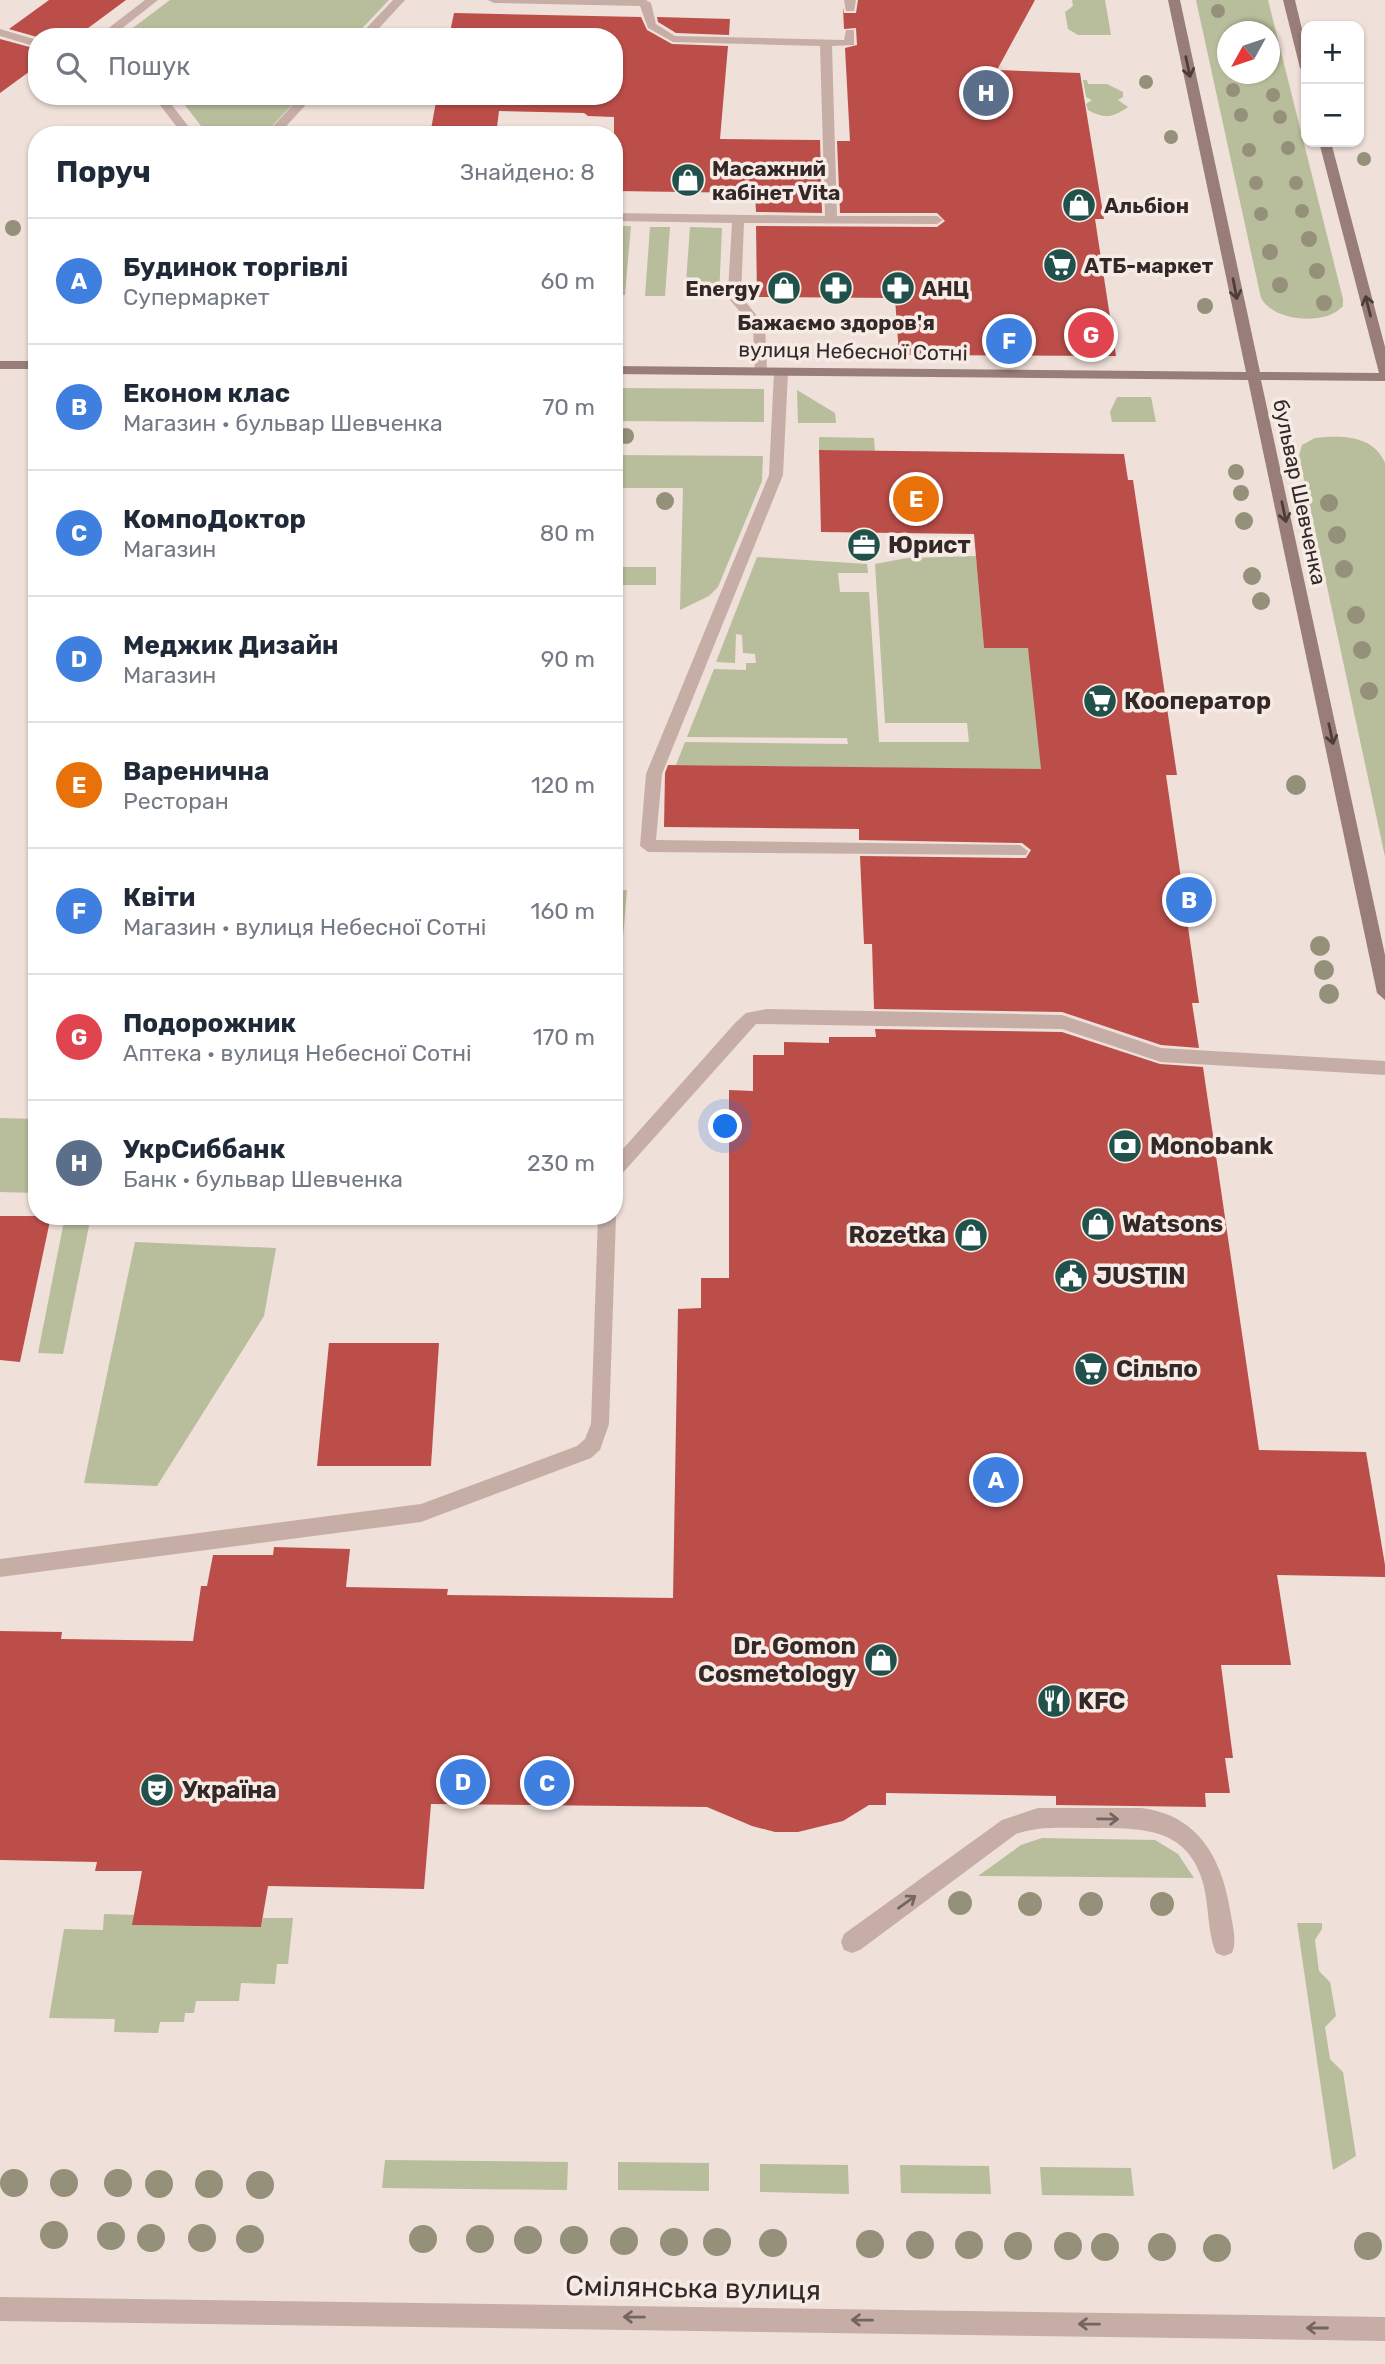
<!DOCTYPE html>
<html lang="uk">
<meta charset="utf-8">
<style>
:root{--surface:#fff;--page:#f2f2f3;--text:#1f2937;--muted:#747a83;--line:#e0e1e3;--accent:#20514a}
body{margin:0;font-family:Rubik,sans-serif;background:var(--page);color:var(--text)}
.controls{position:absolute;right:21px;top:21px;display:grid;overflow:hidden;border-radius:14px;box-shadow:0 2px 5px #0004}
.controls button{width:63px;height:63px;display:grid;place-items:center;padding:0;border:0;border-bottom:2px solid var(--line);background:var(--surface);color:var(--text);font:35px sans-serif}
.compass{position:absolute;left:1217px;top:21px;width:63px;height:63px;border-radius:50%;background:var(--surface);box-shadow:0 2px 5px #0004;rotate:230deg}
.you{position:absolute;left:726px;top:1127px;width:24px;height:24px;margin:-18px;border:5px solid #fff;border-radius:50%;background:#1a73e8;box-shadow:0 0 0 10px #1a73e833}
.badge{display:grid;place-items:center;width:46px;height:46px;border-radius:50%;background:var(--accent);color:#fff;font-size:23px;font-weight:700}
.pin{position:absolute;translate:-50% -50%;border:4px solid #fff;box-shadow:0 2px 7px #0006}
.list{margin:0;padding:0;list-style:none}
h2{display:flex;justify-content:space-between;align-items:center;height:91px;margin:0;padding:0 28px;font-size:30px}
h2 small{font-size:23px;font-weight:400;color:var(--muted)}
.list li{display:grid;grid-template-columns:46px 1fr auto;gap:21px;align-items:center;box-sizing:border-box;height:126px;padding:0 28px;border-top:2px solid var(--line)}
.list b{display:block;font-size:26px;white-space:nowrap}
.list p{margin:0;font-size:23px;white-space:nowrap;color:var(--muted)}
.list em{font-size:23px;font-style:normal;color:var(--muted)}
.icon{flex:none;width:38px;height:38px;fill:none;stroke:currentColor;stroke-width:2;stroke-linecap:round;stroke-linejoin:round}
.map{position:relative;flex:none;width:1385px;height:2364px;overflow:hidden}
.search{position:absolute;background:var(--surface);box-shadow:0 2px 5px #0004;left:28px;top:28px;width:595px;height:77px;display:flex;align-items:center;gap:18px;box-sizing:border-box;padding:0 24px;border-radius:28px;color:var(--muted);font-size:26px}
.panel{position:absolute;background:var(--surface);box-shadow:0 2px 5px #0004;left:28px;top:126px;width:595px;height:1099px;border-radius:28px}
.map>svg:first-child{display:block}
.green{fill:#b8bd9b;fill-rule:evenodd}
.building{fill:#bc4e4a}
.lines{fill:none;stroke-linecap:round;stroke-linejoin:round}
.lane{fill:#c6aea7;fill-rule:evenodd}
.street{fill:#c6aea7;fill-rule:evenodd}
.secondary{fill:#997d78;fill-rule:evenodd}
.tree{fill:#94907a}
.oneway{stroke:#4c3d3b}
.oneway2{stroke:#756461}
.labels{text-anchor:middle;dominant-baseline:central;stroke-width:7;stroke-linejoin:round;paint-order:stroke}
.far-poi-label{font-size:21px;font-weight:bold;fill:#332827;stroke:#f7ebe5;text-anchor:start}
.far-street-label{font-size:21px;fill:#332827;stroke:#f7ebe5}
.poi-label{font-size:24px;font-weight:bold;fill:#332827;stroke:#f7ebe5;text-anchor:start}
.near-street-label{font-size:28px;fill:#332827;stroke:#f7ebe5}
</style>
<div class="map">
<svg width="1385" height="2364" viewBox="0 0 1385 2364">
<rect width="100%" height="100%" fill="#efe0d9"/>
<g class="green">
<polygon points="170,0 389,0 354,37 122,36"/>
<polygon points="1072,0 1105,0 1111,35 1078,35 1068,29 1065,12 1073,6"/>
<path d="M1196 0H1268L1343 299V306C1326 326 1274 322 1261 298ZM1228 32H1270V74H1228Z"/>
<path d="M1083 80H1087L1088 84H1107L1123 92V97L1118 100 1128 107C1112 118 1105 119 1088 110L1086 104 1092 100 1086 97Z"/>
<polygon points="178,96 300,96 264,135 208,135"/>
<polygon points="614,226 631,226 625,295 614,295"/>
<polygon points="650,227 670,227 665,296 645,296"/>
<polygon points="690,227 722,228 719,297 685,296"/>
<polygon points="614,388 764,389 764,422 614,421"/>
<polygon points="797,390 835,413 836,423 798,423"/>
<polygon points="1117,397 1151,397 1156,422 1112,422 1110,412"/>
<polygon points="819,437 874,438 875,451 819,450"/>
<path d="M1315 438C1342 435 1373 435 1385 463V857L1299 456 1302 445Z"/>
<polygon points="614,455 763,456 762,481 718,587 709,596 680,610 683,488 614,488"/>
<polygon points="976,556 984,647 1028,648 1050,770 676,765 685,742 848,744 847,738 687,737 714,669 746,670 746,663 756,663 755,654 743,653 742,635 736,634 735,663 716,662 757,557 867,564 868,573 838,573 840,592 869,592 879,742 969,742 967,723 885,723 875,564 907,558"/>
<rect x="614" y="567" width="42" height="18"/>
<polygon points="614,890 627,890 615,1034 614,1034"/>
<polygon points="0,1118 37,1119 37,1193 0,1192"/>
<polygon points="65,1216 91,1216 63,1354 38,1353"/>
<polygon points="135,1242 276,1248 264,1316 157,1486 84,1483"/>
<polygon points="1042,1838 1155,1840 1178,1854 1194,1878 978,1876 1021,1845"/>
<polygon points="104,1914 134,1915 133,1925 261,1927 263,1918 293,1918 288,1964 277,1964 275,1984 241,1983 239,2001 196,2001 194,2013 185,2013 184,2022 160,2022 158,2033 114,2032 115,2019 49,2018 64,1929 103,1930"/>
<polygon points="1297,1923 1322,1923 1322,1929 1315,1940 1319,1971 1330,1982 1336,2016 1325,2027 1330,2059 1343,2072 1356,2156 1333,2170"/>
<polygon points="385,2160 568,2162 567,2190 382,2188"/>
<polygon points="618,2162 709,2163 709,2191 618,2190"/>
<polygon points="760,2164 848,2165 849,2194 760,2192"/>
<polygon points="900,2165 989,2166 991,2194 901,2193"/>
<polygon points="1040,2167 1131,2168 1134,2196 1042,2195"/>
</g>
<g class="building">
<polygon points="49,0 126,0 76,37 37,37 9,29"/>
<polygon points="858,0 1035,0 997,70 1080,73 1104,219 1095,219 1116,356 899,355 895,298 757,297 756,226 937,227 945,221 937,213 840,213 837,141 850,141 845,48 857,45 856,28 844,29 843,7 844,13 856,13"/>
<polygon points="454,13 641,17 647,30 672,44 728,46 720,139 820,140 822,213 756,212 755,193 614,191 614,117 588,116 584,113 499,111 496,135 430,135 437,96 614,96 614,37 449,37"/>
<polygon points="657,17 730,19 729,35 676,33 658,22"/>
<polygon points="0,39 37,49 37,66 0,93"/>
<polygon points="819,450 1124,454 1128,480 1133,480 1177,775 1166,775 1199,1003 1192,1003 1199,1048 1161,1045 1062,1012 874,1009 872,944 864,944 860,856 1026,858 1031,850 1022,843 859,840 859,829 664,827 665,773 668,765 1041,769 1028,648 984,648 974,534 821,532"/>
<polygon points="875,1029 1062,1032 1160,1064 1203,1067 1259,1450 1366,1452 1385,1565 1385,1577 1277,1575 1291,1665 1221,1665 1233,1758 1225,1758 1230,1793 1205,1793 1206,1807 1056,1805 1056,1796 886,1793 886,1805 869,1805 843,1821 798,1832 775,1832 752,1826 707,1807 431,1804 424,1889 268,1886 261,1927 132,1925 142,1871 95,1871 97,1862 0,1860 0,1631 62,1632 61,1639 193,1641 201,1586 207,1586 213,1555 273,1555 274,1547 350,1549 346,1587 448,1589 447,1595 673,1598 678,1309 701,1308 701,1278 729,1278 729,1090 753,1091 753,1055 784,1055 784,1042 829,1043 829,1037 876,1037"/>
<polygon points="0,1216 51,1216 20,1362 0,1360"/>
<polygon points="329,1343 439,1343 431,1466 317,1466"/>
</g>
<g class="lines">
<g class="lane">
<polygon points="145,0 158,0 111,37 97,37"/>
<polygon points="393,0 405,0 371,37 358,37"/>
<polygon points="488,0 646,0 651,3 656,24 675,36 844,40 846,30 854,30 854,45 832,46 837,216 937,216 943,220 937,224 744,223 741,296 765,326 767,371 760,375 755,374 753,327 730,300 728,291 732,223 614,221 614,213 825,216 820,46 673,42 648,28 640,6 494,3"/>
<polygon points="844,0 856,0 854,11 846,11"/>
<polygon points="0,29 37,40 37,47 0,36"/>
<polygon points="153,96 165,96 195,135 183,135"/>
<polygon points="301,96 314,96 278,135 265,135"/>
<polygon points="781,368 788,372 783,475 662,774 656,840 1020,845 1028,851 1026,855 648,852 640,846 646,774 769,475 774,372"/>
<polygon points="767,1009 1062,1015 1161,1048 1385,1061 1385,1075 1161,1062 1062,1029 756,1024 620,1176 614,1178 614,1159 736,1022 746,1013"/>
<polygon points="614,1213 616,1216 609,1424 600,1450 591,1458 421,1522 0,1577 0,1559 421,1504 577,1446 585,1439 591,1424 598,1216 614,1216"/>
<path d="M1038 1808H1141C1200 1815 1223 1861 1231 1915 1233 1928 1237 1941 1232 1953L1224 1956 1216 1953C1206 1928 1210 1899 1200 1874 1181 1823 1131 1829 1086 1828 1062 1828 1039 1826 1016 1834L860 1950 852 1953 844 1950 841 1942 844 1934 1002 1820Z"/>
</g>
<polygon class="street" points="0,2297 1385,2317 1385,2341 0,2321"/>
<g class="secondary">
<polygon points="1168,0 1180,0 1260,372 1379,373 1319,142 1331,142 1385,347 1385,381 1261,380 1385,955 1385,1000 1377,993 1248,380 614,374 614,366 1246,372"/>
<polygon points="1283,0 1295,0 1306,46 1306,71 1300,68"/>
<rect x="0" y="361" width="37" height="8"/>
</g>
</g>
<g class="tree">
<circle cx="1218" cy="11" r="7"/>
<circle cx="1146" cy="82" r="7"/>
<circle cx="1233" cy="90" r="7"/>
<circle cx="1273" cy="95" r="7"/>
<circle cx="1241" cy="115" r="7"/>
<circle cx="1280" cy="117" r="7"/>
<circle cx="1171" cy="137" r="7"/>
<circle cx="1288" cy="148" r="7"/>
<circle cx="1249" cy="150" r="7"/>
<circle cx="1364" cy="159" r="7"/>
<circle cx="1256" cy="183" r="7"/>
<circle cx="1296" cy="183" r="7"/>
<circle cx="1302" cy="211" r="7"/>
<circle cx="1261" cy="214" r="7"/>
<circle cx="13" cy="228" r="8"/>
<circle cx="1309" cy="239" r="8"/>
<circle cx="1270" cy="252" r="8"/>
<circle cx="1317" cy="271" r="8"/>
<circle cx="1280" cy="285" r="8"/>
<circle cx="1324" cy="303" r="8"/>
<circle cx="1205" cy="306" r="8"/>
<circle cx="626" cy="436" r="8"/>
<circle cx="1236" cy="472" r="8"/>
<circle cx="1241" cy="493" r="8"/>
<circle cx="665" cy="501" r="9"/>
<circle cx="1329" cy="503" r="9"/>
<circle cx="1244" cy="521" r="9"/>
<circle cx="1337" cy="535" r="9"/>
<circle cx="1344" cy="569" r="9"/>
<circle cx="1252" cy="576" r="9"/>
<circle cx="1261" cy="601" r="9"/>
<circle cx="1356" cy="615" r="9"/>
<circle cx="1362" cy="650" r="9"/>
<circle cx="1369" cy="691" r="9"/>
<circle cx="1296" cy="785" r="10"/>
<circle cx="1320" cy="946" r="10"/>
<circle cx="1324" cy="970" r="10"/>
<circle cx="1329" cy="994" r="10"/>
<circle cx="960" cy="1903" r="12"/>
<circle cx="1030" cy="1904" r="12"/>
<circle cx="1091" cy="1904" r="12"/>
<circle cx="1162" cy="1904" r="12"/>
<circle cx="14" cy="2183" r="14"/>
<circle cx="64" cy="2183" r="14"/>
<circle cx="118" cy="2183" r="14"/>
<circle cx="159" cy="2184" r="14"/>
<circle cx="209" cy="2184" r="14"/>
<circle cx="260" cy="2185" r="14"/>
<circle cx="54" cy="2235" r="14"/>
<circle cx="111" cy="2236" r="14"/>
<circle cx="151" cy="2238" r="14"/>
<circle cx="202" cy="2238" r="14"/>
<circle cx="250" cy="2239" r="14"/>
<circle cx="423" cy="2239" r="14"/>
<circle cx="480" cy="2239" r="14"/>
<circle cx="528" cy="2240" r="14"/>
<circle cx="574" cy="2240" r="14"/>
<circle cx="624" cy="2241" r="14"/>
<circle cx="674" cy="2242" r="14"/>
<circle cx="717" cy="2242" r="14"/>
<circle cx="773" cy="2243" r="14"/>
<circle cx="870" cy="2244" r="14"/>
<circle cx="920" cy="2245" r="14"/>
<circle cx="969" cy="2245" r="14"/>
<circle cx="1018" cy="2246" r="14"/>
<circle cx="1068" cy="2246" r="14"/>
<circle cx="1368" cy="2246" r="14"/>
<circle cx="1105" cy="2247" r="14"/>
<circle cx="1162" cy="2247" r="14"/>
<circle cx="1217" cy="2248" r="14"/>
</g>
<defs><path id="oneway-shaft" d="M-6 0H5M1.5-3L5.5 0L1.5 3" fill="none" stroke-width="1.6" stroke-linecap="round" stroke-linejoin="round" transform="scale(1.75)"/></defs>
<g class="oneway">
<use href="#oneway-shaft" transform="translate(1188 67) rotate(78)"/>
<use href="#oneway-shaft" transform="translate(1235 289) rotate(79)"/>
<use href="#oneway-shaft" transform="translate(1368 306) rotate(-104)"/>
<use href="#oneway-shaft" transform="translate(1284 512) rotate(78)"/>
<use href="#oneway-shaft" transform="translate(1331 734) rotate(78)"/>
</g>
<g class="oneway2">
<use href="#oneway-shaft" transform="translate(1108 1819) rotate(1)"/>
<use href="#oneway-shaft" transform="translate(907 1902) rotate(-36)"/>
<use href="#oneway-shaft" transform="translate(634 2317) rotate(-179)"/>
<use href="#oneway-shaft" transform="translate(862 2320) rotate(-179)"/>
<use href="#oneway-shaft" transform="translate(1089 2324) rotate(-179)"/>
<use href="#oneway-shaft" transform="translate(1317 2328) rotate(-180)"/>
</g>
<defs>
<g id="shop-disc" transform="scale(1.75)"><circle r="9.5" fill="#20514a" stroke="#f7ebe5"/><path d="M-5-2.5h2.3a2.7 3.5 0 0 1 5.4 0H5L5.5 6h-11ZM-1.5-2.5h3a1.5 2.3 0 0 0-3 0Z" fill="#fff"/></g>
<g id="supermarket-disc" transform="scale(1.75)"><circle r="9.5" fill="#20514a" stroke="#f7ebe5"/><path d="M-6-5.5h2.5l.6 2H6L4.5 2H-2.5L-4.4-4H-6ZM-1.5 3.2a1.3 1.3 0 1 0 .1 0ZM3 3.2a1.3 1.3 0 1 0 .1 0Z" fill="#fff"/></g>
<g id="pharmacy-disc" transform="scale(1.75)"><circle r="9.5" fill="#20514a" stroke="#f7ebe5"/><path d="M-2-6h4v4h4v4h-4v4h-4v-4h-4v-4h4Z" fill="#fff"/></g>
<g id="office-disc" transform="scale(1.75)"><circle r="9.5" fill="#20514a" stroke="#f7ebe5"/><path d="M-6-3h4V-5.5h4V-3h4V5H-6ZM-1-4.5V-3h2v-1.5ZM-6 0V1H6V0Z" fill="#fff"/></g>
<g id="bank-disc" transform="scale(1.75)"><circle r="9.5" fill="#20514a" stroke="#f7ebe5"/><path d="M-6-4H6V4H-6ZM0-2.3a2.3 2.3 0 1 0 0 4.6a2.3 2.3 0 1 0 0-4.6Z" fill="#fff"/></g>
<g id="civic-disc" transform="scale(1.75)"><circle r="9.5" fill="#20514a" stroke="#f7ebe5"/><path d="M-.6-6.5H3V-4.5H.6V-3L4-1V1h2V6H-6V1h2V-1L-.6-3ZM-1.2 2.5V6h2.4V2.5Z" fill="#fff"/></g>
<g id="restaurant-disc" transform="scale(1.75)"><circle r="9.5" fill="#20514a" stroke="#f7ebe5"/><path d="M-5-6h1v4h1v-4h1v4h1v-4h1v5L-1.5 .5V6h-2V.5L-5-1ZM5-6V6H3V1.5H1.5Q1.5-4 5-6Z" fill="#fff"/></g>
<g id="theatre-disc" transform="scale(1.75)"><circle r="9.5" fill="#20514a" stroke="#f7ebe5"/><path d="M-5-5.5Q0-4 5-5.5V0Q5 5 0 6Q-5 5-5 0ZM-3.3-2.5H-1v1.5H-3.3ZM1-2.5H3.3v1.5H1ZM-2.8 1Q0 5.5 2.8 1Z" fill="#fff"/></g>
</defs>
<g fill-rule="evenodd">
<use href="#shop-disc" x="688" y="180"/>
<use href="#shop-disc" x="1079" y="205"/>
<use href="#supermarket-disc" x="1060" y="265"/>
<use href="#shop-disc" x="784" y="288"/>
<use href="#pharmacy-disc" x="836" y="288"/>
<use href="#pharmacy-disc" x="898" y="288"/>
<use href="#office-disc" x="864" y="545"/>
<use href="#supermarket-disc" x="1100" y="701"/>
<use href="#bank-disc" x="1125" y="1146"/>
<use href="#shop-disc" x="1098" y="1224"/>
<use href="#shop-disc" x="971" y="1235"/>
<use href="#civic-disc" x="1071" y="1276"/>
<use href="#supermarket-disc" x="1091" y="1369"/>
<use href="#shop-disc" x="881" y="1660"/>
<use href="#restaurant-disc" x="1054" y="1701"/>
<use href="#theatre-disc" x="157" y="1790"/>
</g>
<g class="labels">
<g class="far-poi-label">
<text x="712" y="168">Масажний<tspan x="712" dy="24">кабінет Vita</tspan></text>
<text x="1104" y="205">Альбіон</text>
<text x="1084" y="265">АТБ-маркет</text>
<text x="760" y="288" text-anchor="end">Energy</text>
<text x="922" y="288">АНЦ</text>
<text x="836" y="322" text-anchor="middle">Бажаємо здоров'я</text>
</g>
<g class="far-street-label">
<text transform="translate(853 351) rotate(1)">вулиця Небесної Сотні</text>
<text transform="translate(1300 492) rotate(78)">бульвар Шевченка</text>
</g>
<g class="poi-label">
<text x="888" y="545">Юрист</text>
<text x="1124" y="701">Кооператор</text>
<text x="1150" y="1146">Monobank</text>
<text x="1122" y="1224">Watsons</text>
<text x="946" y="1235" text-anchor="end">Rozetka</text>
<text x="1096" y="1276">JUSTIN</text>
<text x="1116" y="1369">Сільпо</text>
<text x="856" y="1646" text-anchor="end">Dr. Gomon<tspan x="856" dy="28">Cosmetology</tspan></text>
<text x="1078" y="1701">KFC</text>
<text x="182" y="1790">Україна</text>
</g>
<g class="near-street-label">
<text transform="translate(693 2288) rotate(1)">Смілянська вулиця</text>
</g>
</g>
</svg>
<div class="controls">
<button>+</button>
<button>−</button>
</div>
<svg class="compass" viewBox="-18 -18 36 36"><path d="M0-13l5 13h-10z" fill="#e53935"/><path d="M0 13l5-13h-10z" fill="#747a83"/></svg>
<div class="you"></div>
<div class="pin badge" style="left:996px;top:1480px;background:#3f7fe0">A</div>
<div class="pin badge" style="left:1189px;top:900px;background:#3f7fe0">B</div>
<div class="pin badge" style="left:547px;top:1783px;background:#3f7fe0">C</div>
<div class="pin badge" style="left:463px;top:1782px;background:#3f7fe0">D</div>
<div class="pin badge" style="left:916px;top:499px;background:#e8710a">E</div>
<div class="pin badge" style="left:1009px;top:341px;background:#3f7fe0">F</div>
<div class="pin badge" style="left:1091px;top:335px;background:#e0444e">G</div>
<div class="pin badge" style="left:986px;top:93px;background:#5c6f8a">H</div>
<div class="search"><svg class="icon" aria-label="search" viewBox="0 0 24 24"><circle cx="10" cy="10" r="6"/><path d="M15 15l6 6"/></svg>Пошук</div>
<section class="panel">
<h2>Поруч<small>Знайдено: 8</small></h2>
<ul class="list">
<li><span class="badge" style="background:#3f7fe0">A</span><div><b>Будинок торгівлі</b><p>Супермаркет</p></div><em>60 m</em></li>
<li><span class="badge" style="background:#3f7fe0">B</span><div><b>Економ клас</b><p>Магазин · бульвар Шевченка</p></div><em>70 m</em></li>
<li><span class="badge" style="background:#3f7fe0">C</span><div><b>КомпоДоктор</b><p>Магазин</p></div><em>80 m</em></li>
<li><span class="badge" style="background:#3f7fe0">D</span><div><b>Меджик Дизайн</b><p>Магазин</p></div><em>90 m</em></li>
<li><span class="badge" style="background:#e8710a">E</span><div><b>Варенична</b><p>Ресторан</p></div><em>120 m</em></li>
<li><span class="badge" style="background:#3f7fe0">F</span><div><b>Квіти</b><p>Магазин · вулиця Небесної Сотні</p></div><em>160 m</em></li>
<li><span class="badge" style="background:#e0444e">G</span><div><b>Подорожник</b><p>Аптека · вулиця Небесної Сотні</p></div><em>170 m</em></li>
<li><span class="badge" style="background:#5c6f8a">H</span><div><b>УкрСиббанк</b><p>Банк · бульвар Шевченка</p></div><em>230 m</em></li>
</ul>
</section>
</div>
